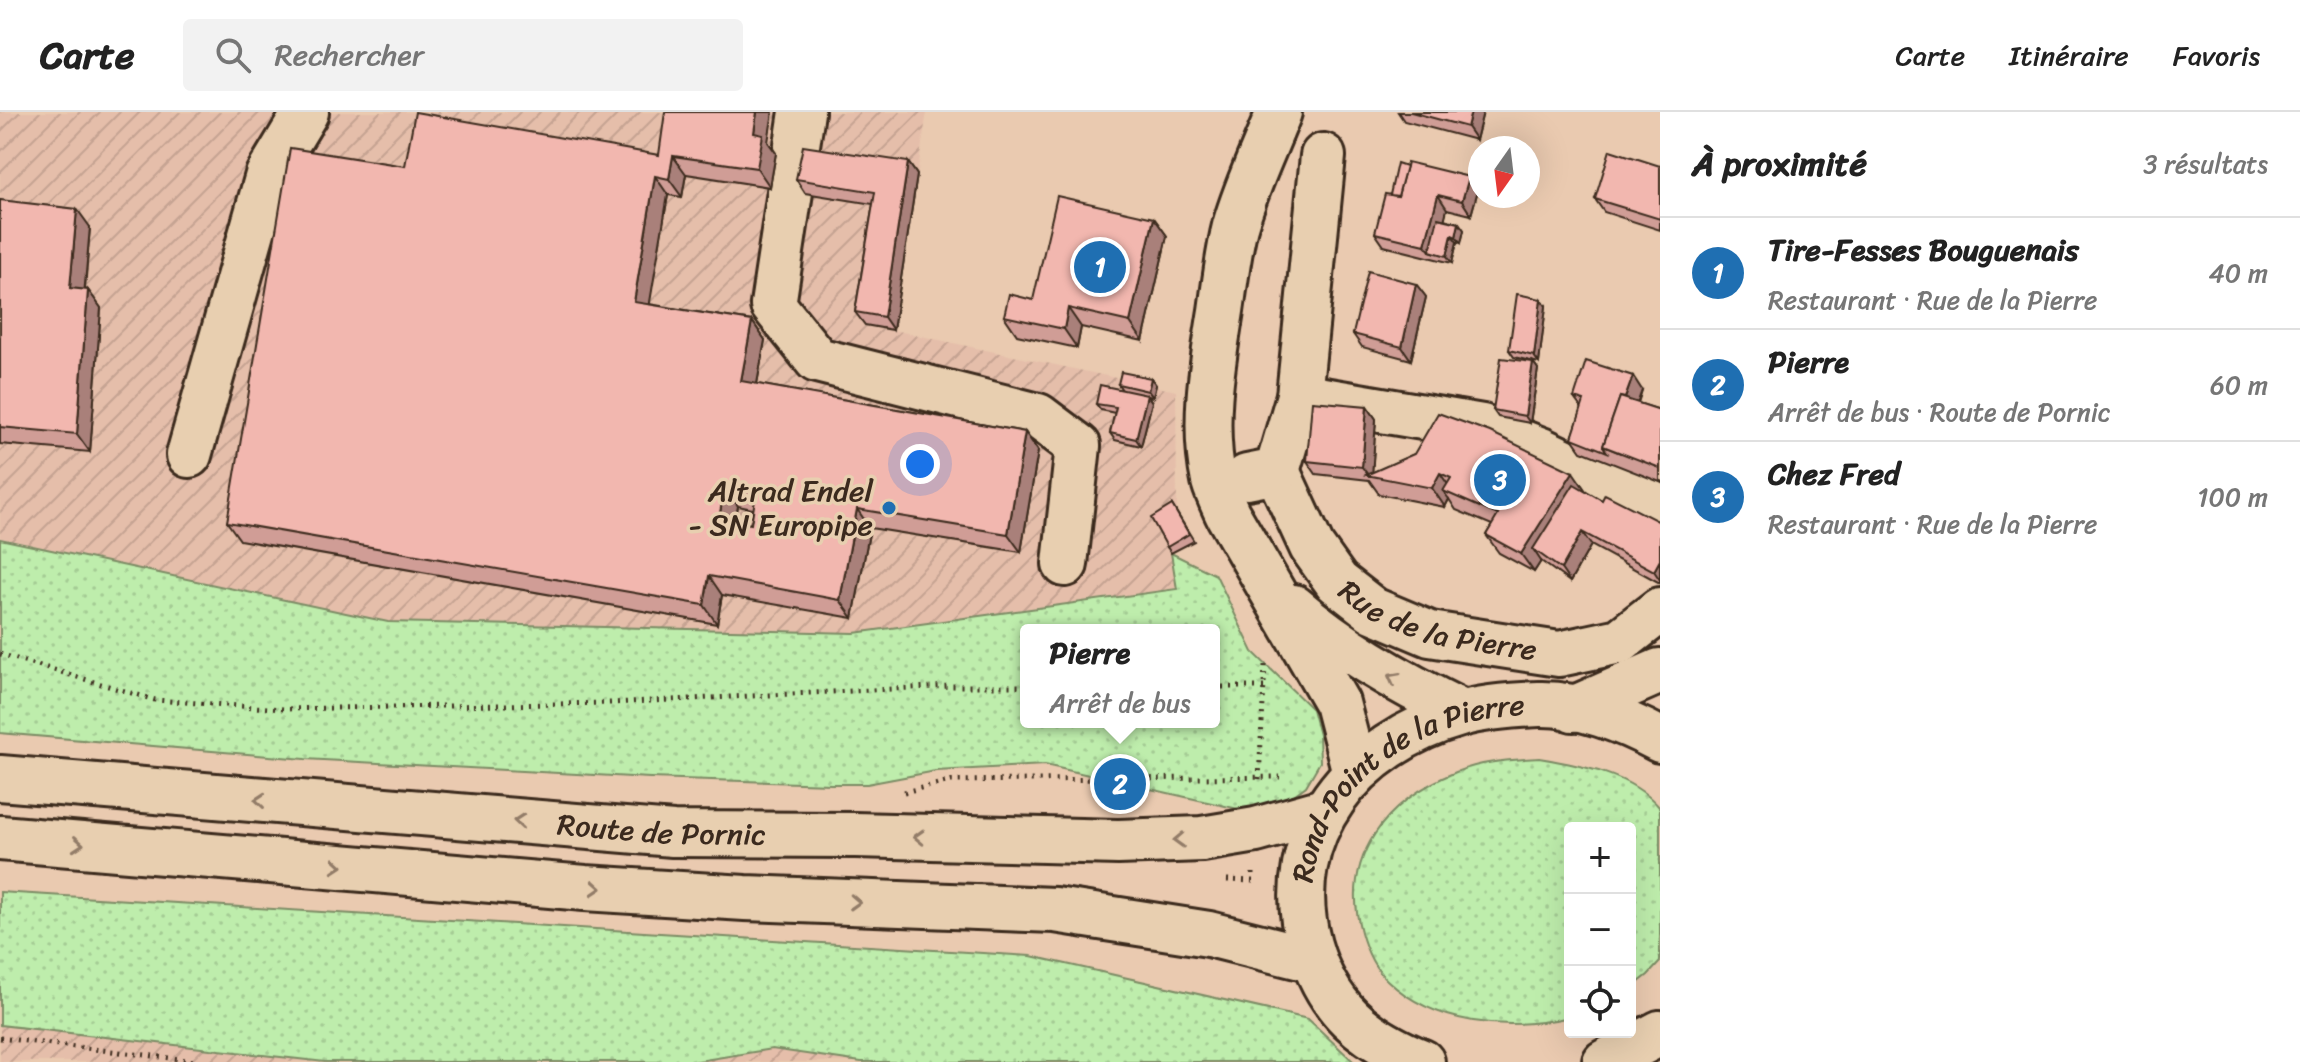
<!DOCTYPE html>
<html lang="fr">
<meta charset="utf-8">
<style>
:root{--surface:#fff;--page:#f2f2f2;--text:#222;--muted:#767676;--line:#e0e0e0;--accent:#1f6fb2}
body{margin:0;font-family:Sriracha,sans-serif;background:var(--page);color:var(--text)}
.controls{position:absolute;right:24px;bottom:24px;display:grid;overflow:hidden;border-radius:8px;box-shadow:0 8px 32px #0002}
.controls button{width:72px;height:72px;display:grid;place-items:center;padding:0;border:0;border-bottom:2px solid var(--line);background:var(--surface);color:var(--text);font:40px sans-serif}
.compass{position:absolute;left:1468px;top:24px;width:72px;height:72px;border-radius:50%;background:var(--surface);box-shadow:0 8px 32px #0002;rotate:194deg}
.you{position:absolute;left:920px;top:352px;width:28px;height:28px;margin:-20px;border:6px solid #fff;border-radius:50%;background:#1a73e8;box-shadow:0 0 0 12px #1a73e833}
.badge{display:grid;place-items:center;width:52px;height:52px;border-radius:50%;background:var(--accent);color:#fff;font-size:26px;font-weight:700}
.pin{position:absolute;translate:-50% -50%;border:4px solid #fff;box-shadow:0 2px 8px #0006}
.popup{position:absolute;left:1020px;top:512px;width:200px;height:104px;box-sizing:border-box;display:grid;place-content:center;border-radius:8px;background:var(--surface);filter:drop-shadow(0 2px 6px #0005);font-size:26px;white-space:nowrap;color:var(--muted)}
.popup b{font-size:30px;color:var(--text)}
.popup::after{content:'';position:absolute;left:50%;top:100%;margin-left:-16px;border:16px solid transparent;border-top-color:var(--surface)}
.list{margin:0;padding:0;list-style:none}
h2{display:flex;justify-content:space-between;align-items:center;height:104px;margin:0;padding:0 32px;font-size:34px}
h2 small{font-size:26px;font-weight:400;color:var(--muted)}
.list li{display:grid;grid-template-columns:52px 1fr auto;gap:24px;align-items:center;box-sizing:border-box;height:112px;padding:0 32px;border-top:2px solid var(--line)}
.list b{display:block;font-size:30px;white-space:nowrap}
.list p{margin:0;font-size:26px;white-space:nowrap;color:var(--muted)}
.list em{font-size:26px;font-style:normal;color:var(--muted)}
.icon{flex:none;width:44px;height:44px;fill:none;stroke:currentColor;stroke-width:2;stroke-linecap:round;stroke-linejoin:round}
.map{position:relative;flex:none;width:1660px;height:950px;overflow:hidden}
header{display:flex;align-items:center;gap:48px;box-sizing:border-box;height:112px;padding:0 40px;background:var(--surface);border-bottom:2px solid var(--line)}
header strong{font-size:38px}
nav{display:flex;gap:44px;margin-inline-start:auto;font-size:28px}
.search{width:560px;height:72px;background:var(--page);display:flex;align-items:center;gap:20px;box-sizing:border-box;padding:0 28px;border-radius:8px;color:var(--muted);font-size:30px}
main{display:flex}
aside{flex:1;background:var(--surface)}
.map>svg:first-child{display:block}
.industrial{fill:url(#industrial-furrows)}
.grass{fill:url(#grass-dots);stroke:#7c8c65;stroke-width:2;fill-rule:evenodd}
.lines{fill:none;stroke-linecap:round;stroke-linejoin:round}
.minor-casing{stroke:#3b2a1e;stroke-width:50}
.major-casing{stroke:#3b2a1e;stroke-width:50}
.path{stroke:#3b2a1e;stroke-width:5;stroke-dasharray:2 6;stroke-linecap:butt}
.minor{stroke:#e8cfb0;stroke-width:44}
.major{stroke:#e8cfb0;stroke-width:44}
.wall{fill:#d09d96;stroke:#3b2a1e;stroke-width:2;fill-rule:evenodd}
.shaded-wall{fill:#a9807a;stroke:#3b2a1e;stroke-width:2}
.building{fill:#f2b7af;stroke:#3b2a1e;stroke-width:2;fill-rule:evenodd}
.oneway{stroke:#927c67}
.poi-dot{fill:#1f6fb2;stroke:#e8cfb0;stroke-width:3}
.labels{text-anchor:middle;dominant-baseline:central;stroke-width:7;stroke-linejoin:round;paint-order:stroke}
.poi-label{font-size:30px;fill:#3b2a1e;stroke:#e8cfb0;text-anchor:end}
.street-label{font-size:30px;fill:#3b2a1e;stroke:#e8cfb0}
</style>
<header>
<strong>Carte</strong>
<div class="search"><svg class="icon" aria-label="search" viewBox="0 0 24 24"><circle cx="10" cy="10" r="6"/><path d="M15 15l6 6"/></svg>Rechercher</div>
<nav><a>Carte</a><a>Itinéraire</a><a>Favoris</a></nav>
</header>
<main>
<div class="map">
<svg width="1660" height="950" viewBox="0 0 1660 950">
<defs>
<pattern id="industrial-furrows" width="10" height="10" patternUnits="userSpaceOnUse" patternTransform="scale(2)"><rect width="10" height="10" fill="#e5beaa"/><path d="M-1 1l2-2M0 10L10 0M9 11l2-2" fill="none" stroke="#c5a392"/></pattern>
<pattern id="grass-dots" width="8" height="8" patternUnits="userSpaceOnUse" patternTransform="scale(2)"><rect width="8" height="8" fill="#beedac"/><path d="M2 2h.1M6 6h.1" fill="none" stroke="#a4cb94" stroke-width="1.8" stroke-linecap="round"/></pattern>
</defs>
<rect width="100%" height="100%" fill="#eacab0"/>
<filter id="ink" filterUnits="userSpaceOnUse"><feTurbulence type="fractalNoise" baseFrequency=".0125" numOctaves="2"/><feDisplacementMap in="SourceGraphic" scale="16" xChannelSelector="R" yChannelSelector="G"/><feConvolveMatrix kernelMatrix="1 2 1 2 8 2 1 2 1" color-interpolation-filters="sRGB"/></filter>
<g filter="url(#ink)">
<g class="industrial">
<polygon points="0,0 927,0 893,218 1176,279 1177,400 1194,429 1172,442 1178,476 854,521 388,510 0,427"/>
<polygon points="0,913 176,932 325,950 0,950"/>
<polygon points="772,937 861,950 692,950"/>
</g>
<g class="grass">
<path d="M0 427 388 510 854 521 1177 477 1171 441 1216 463 1253 540 1312 597 1319 623 1320 650 1306 674 1283 691 1247 699 1045 653 936 659 867 672H831L650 666 305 647 0 621ZM1026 518H1214V610H1026Z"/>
<path d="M1539 646C1580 653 1632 662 1660 696V850L1648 863 1630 877V716H1570V905C1508 919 1435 914 1387 868 1374 856 1366 838 1361 820 1340 744 1387 688 1456 660 1482 649 1511 648 1539 646Z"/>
<polygon points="0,780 1031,844 1308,907 1354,950 861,950 772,937 692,950 325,950 0,913"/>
</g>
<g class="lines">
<g class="minor-casing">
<g id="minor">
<polyline points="802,0 773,193 817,248 1038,304 1078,334 1065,452"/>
<path d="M1279 0C1264 38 1246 75 1235 114 1228 142 1225 171 1221 199 1212 254 1202 313 1214 369 1217 380 1223 392 1228 403L1337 591 1355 661"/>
<polyline points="1299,284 1482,315 1541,338 1660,395"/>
<polyline points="189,343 268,63 306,0"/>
<path id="s1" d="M1277 359 1312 435 1337 470 1373 498 1430 522 1559 542 1620 529 1660 498"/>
<polyline points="1247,365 1277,359 1299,284 1323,44"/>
<path d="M1293 495C1344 539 1402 572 1463 601"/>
<polyline points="1573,597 1660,559"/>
</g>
</g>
<g class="major-casing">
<g id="major">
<path id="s2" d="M0 666 673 722 855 723 1118 730 1202 727 1256 718 1324 699"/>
<polyline points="0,726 585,776 745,786 1055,798 1209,822 1313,848"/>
<path id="s3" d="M1422 950C1363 926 1327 896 1309 833 1278 722 1356 631 1460 602 1484 595 1514 593 1539 592 1579 591 1625 609 1660 628"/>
<polyline points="1605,950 1660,921"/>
</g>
</g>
<g class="path">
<polyline points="0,542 155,588 283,597 610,591 952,574 1026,574"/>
<polyline points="1214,575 1266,575"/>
<polyline points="1259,667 1265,553"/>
<polyline points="904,680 951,669 1280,665"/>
<polyline points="1227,768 1253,769 1253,761"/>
<polyline points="0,926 204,950"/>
</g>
<use href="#minor" class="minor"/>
<use href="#major" class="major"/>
</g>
<g class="wall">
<polygon points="1398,0 1483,0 1476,28 1404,9"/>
<path d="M768 30 776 41 770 75 686 62 682 85 668 83 649 192 752 209 765 228 757 272 1025 320 1038 339 1021 440 870 416 853 506 722 483 717 512 240 428 227 410 405 54 659 43ZM738 394 753 397 751 412 735 409Z"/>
<polygon points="908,50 917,63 893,218 865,213 855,200 873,92 805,81 796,67"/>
<polygon points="1406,54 1469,65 1478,78 1471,103 1447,97 1444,107 1459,111 1464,118 1461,131 1457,130 1452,151 1384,134 1375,121 1390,83"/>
<polygon points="1660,54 1660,118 1604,100 1595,87"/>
<polygon points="0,88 90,115 85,177 88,178 101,196 90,340 0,332"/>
<polygon points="1154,106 1167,124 1143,229 1081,215 1077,236 1017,223 1004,204 1033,188"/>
<polygon points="1416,172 1426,185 1411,248 1362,235 1353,222"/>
<polygon points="1546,194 1539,251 1514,245 1509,238"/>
<polygon points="1533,250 1538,257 1530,311 1498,305 1493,298"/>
<polygon points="1151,266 1156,273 1153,285 1148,284 1152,290 1141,334 1115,328 1110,321 1115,301 1101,298 1096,292 1122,278 1118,272"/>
<polygon points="1642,278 1638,291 1660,298 1660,370 1581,339 1572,326 1582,297 1574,286"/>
<polygon points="1367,294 1376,307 1372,361 1414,342 1586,379 1602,388 1660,410 1660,471 1591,433 1570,470 1541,449 1534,460 1499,441 1486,423 1492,413 1456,398 1449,387 1445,395 1379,382 1369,368 1316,362 1307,349"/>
<polygon points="1172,393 1194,429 1171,441 1167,435"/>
</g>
<g class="shaded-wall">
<polygon points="757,0 773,0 768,30 776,41 770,75 757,56 754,21"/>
<polygon points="1471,0 1483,0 1476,28 1467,15"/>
<polygon points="673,44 686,62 682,85 669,67"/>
<polygon points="908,50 917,63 893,218 884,205"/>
<polygon points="655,64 668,83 647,208 634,190"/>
<polygon points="1469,65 1478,78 1471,103 1462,89"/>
<polygon points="1438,83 1447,97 1436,141 1430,139 1425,133"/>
<polygon points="77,97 90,115 83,195 70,176"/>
<polygon points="1154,106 1167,124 1143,229 1130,210"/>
<polygon points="1459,111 1464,118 1461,131 1456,125"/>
<polygon points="1452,123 1457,130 1452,151 1447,144"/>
<polygon points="1416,172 1426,185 1411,248 1402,235"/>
<polygon points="88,178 101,196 90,340 77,322"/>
<polygon points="1541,187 1546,194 1539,251 1534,244"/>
<polygon points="1068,196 1081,215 1077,236 1064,217"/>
<polygon points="752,209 765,228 754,288 741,269"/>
<polygon points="1533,250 1538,257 1530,311 1525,304"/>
<polygon points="1633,264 1642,278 1620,341 1608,336"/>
<polygon points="1151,266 1156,273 1153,285 1148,279"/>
<polygon points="1147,283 1152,290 1141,334 1136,327"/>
<polygon points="1367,294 1376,307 1372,364 1369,364 1362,355"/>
<polygon points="1025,320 1038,339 1021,440 1008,422"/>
<polygon points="1573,360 1586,379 1533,437 1541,449 1534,460 1521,442"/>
<polygon points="1440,361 1453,380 1443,379 1449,387 1445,395 1432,376"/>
<polygon points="725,375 738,394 732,425 719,406"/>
<polygon points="857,397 870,416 853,506 840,488"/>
<polygon points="1582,420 1591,433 1570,470 1561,457"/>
<polygon points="1660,448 1660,468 1654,459"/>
<polygon points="709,464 722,483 717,512 704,493"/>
</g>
<g class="building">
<path d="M415 0 659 43 665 0H757L754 21 763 23 757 56 673 44 669 67 655 64 634 190 752 209 741 269 1025 320 1008 422 857 397 840 488 709 464 704 493 227 410 290 36 405 54ZM725 375 756 381 751 412 719 406Z"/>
<polygon points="1411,0 1471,0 1467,15"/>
<polygon points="803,34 908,50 884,205 855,200 875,80 796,67"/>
<polygon points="1610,38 1660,54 1660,107 1595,87"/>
<polygon points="1407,50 1469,65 1462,89 1438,83 1425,133 1375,121 1385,82 1398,84"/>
<polygon points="1397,51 1406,54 1398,84 1390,83"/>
<polygon points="1057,84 1154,106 1130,210 1068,196 1064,217 1004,204 1009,182 1033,188"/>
<polygon points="0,88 77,97 70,176 88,178 77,322 0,315"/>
<polygon points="1438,106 1459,111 1456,125 1452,123 1447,144 1430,139"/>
<polygon points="1368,159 1416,172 1402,235 1353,222"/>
<polygon points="1517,182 1541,187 1534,244 1509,238"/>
<polygon points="1501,246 1533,250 1525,304 1493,298"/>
<polygon points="1586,249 1633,264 1625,286 1620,285 1603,334 1607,340 1572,326 1584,289 1574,286"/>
<polygon points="1121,260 1151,266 1148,279 1118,272"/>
<polygon points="1100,273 1147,283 1136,327 1110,321 1116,295 1096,292"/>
<polygon points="1620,285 1660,298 1660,356 1603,334"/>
<polygon points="1312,289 1367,294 1362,355 1307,349"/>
<polygon points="1438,301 1490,320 1573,360 1521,442 1486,423 1498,403 1443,379 1451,366 1440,361 1432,376 1366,363 1414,342"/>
<polygon points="1574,372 1602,388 1605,382 1660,410 1660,448 1654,459 1582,420 1561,457 1533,437"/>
<polygon points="1172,393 1189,422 1167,435 1151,406"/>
</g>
<defs><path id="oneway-chevron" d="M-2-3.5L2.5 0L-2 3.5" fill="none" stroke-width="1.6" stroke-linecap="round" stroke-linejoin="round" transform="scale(2)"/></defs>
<g class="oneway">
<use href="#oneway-chevron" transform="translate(1393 566) rotate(-152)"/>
<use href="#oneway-chevron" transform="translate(260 688) rotate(-175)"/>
<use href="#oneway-chevron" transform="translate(519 709) rotate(-175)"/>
<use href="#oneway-chevron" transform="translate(919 725) rotate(-178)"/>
<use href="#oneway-chevron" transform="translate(1179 728) rotate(178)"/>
<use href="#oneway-chevron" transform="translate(78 732) rotate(5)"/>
<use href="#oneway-chevron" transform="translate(337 754) rotate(5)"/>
<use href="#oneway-chevron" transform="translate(596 776) rotate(4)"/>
<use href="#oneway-chevron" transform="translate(855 790) rotate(2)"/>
</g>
</g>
<circle class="poi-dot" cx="889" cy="396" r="8"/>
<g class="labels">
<g class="poi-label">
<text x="873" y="379">Altrad Endel<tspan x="873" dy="34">- SN Europipe</tspan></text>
</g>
<g class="street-label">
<text stroke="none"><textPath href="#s1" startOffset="238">Rue de la Pierre</textPath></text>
<text stroke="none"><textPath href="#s3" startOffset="388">Rond-Point de la Pierre</textPath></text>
<text stroke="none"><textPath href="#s2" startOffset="664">Route de Pornic</textPath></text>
</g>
</g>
</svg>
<div class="controls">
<button>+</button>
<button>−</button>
<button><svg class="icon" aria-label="locate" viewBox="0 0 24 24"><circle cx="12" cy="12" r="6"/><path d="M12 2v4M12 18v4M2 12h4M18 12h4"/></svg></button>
</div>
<svg class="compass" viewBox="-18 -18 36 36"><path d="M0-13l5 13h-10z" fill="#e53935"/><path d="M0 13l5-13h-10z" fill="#767676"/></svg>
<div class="you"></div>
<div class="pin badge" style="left:1100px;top:155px">1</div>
<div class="pin badge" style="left:1120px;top:672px">2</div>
<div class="popup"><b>Pierre</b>Arrêt de bus</div>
<div class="pin badge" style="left:1500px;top:368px">3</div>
</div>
<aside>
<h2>À proximité<small>3 résultats</small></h2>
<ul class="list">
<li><span class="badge">1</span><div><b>Tire-Fesses Bouguenais</b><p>Restaurant · Rue de la Pierre</p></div><em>40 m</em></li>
<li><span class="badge">2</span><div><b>Pierre</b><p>Arrêt de bus · Route de Pornic</p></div><em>60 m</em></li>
<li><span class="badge">3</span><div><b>Chez Fred</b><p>Restaurant · Rue de la Pierre</p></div><em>100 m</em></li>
</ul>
</aside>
</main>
